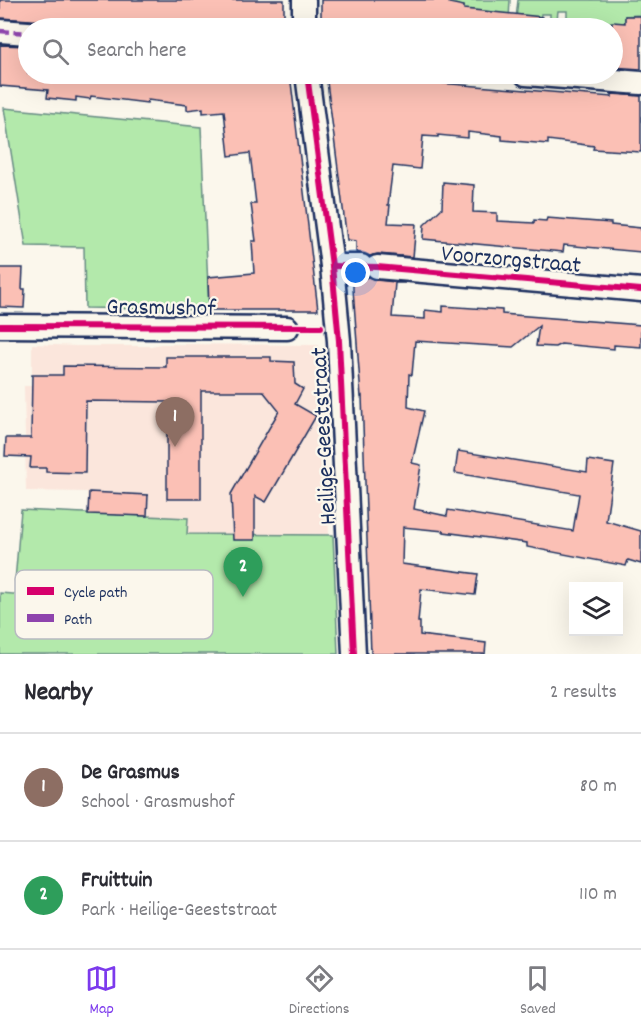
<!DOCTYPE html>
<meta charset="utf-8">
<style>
:root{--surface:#fff;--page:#f2f2f3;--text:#2b2b33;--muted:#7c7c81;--line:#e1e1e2;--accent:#7c3aed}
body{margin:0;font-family:Dekko,sans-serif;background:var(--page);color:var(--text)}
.controls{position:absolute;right:18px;bottom:18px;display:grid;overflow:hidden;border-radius:0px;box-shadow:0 6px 24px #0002}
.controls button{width:54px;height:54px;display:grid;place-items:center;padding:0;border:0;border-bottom:2px solid var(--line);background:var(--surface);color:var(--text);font:30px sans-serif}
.you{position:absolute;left:356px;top:273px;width:21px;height:21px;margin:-15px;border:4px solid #fff;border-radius:50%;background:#1a73e8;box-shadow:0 0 0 9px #1a73e833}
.badge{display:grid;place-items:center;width:39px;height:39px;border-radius:50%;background:var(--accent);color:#fff;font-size:20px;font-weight:700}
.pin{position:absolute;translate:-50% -50px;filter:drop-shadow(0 2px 3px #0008)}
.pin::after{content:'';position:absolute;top:32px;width:21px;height:18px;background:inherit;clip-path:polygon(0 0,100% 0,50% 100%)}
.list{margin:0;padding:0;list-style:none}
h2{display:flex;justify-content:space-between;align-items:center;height:78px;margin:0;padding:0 24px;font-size:26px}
h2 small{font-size:20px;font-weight:400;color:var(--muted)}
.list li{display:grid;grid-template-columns:39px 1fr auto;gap:18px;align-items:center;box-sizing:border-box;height:108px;padding:0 24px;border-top:2px solid var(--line)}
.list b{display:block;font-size:22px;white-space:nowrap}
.list p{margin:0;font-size:20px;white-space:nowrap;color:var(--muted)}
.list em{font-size:20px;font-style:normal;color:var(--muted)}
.icon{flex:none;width:33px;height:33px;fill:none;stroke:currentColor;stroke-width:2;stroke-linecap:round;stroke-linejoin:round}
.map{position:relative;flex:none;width:641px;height:654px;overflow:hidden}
.search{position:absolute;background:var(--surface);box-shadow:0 6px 24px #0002;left:18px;right:18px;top:18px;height:66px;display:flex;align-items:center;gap:15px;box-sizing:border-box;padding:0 21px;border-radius:33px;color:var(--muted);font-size:22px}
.sheet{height:294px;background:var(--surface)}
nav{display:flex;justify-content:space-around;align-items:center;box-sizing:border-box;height:84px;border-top:2px solid var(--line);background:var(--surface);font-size:16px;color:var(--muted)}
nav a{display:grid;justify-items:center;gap:3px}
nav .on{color:var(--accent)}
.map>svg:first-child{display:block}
.built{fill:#fbe6dc}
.green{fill:#b3e9ab;stroke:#678c84;stroke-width:1.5}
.building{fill:#fbc0b5;stroke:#1b2f5e;stroke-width:1.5}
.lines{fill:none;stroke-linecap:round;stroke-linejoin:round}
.street-casing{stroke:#1b2f5e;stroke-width:27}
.street{stroke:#fbf7ec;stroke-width:22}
.quiet{stroke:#8e44ad;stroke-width:4.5;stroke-dasharray:9 4.5;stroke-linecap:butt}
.cycleway-casing{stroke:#fbf7ec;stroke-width:10}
.cycleway{stroke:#d6006c;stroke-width:6}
.labels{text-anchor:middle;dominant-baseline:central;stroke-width:4.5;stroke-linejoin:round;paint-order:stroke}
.street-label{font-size:24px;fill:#1b2f5e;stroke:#fbf7ec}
.key{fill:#fbf7ec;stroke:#b8bbc1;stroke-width:1.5}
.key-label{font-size:16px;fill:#1b2f5e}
</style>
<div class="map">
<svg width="641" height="654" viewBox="0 0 641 654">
<rect width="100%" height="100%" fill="#fbf7ec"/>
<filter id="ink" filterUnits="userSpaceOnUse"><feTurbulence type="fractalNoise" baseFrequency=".0167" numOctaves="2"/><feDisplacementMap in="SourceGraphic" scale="12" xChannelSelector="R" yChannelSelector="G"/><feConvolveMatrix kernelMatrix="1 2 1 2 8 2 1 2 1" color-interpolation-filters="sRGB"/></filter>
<g filter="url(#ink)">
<polygon class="built" points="32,344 77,346 151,346 161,344 319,345 329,534 187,534 187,518 87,513 87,492 26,491 24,386 32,386"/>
<g class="green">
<polygon points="449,0 510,0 509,19 494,18 494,12 464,10 464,6 455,4 447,15"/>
<polygon points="518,0 641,0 640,15 625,16 625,23 606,22 606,28 588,28 587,20 567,19 567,11 558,11 556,28 550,28 550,14 541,14 540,21 516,19"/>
<polygon points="4,108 201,127 209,310 85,308 84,247 26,246"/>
<polygon points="21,510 188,518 187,534 333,535 338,654 0,654 0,593 26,595 28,583 15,581"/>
</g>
<g class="building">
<polygon points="0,0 284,0 284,28 151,28 0,18"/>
<polygon points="321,0 449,0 449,3 464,6 464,9 542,17 542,28 321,28"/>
<polygon points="625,16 641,16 641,69 612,67 612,22 625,23"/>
<polygon points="0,45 28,46 28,74 290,74 318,310 209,310 208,277 254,273 252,241 256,241 251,204 256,204 250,153 229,156 224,111 203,113 203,108 187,110 187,105 148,100 147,103 91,96 90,99 76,97 76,101 47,98 48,90 0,86"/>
<polygon points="326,74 612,97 612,94 641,96 641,152 593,149 594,146 548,140 548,144 502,140 502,136 468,132 468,138 438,135 438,137 423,136 420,169 393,166 388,205 390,205 388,223 416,224 413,257 378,254 370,256 356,252 356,241 347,240"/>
<polygon points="443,182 474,185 473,212 497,213 497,221 534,223 534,220 546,221 547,218 611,223 611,225 641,228 641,252 564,245 563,252 423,239 424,225 442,208"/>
<polygon points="0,268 23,268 22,289 25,289 24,308 0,307"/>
<polygon points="368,277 376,280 405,283 395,283 392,317 425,319 425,310 443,312 443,306 502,310 502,314 641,325 641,347 614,345 614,349 561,344 555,347 536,346 539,326 513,347 415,341 412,375 409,374 408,407 424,411 412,463 421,465 414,509 447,516 448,510 573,531 579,494 455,473 458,451 587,472 588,460 614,464 606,521 641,531 641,564 628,560 626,566 527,547 527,543 444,532 444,531 403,527 402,564 478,574 475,595 421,589 418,622 420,622 420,635 486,643 485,654 371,654 362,396 361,397 353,289 353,279"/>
<polygon points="166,357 271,357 271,361 294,362 295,384 303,389 295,404 316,416 266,502 255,496 255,540 233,540 231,494 279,411 263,391 201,391 201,499 167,499 167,402 86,401 85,473 46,472 46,468 30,468 31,457 5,456 6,438 31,438 32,375 63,375 63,366 166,367"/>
<polygon points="89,492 148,495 147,516 88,514"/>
</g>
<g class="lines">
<g class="street-casing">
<g id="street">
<polyline points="304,0 304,28"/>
<polyline points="0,31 28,33"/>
<polyline points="307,74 332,266 339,341 354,654"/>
<polyline points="526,74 641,83"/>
<polyline points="332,266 361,266"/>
<polyline points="377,267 641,290"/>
<polyline points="0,326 287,328"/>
</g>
</g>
<use href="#street" class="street"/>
<polyline class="quiet" points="0,31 28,33"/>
<g class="cycleway-casing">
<g id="cycleway">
<polyline points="307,74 332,266 339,341 354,654"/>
<polyline points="332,266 377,267 641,290"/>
<polyline points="0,326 321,327"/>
</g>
</g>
<use href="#cycleway" class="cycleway"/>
</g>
</g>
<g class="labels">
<g class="street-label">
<text transform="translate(511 261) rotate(5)">Voorzorgstraat</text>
<text transform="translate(161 309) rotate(1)">Grasmushof</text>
<text transform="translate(325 436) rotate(-93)">Heilige-Geeststraat</text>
</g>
</g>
<rect x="15" y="570" width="198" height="69" rx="9" class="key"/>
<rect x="27" y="587" width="27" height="8" fill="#d6006c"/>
<rect x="27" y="614" width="27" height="8" fill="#8e44ad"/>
<g class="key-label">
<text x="64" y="597">Cycle path</text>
<text x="64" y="624">Path</text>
</g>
</svg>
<div class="controls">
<button><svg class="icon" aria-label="layers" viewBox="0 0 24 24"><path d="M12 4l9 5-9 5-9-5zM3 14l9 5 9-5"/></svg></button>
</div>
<div class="you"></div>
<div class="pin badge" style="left:175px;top:447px;background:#8d6e63">1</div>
<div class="pin badge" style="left:243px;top:597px;background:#2e9e5b">2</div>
<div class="search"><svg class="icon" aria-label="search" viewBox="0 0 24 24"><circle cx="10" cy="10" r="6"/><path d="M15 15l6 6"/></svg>Search here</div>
</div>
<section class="sheet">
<h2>Nearby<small>2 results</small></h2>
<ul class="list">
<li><span class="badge" style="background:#8d6e63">1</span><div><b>De Grasmus</b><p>School · Grasmushof</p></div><em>80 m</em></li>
<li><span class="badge" style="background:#2e9e5b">2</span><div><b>Fruittuin</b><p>Park · Heilige-Geeststraat</p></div><em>110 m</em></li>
</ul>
</section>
<nav>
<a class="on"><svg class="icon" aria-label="map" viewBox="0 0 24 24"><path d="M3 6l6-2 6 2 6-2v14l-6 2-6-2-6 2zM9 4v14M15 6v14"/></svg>Map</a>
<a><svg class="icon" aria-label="directions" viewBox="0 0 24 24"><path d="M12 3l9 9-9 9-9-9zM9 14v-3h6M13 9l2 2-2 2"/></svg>Directions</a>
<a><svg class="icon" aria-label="saved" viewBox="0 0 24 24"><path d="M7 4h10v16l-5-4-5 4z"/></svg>Saved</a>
</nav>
